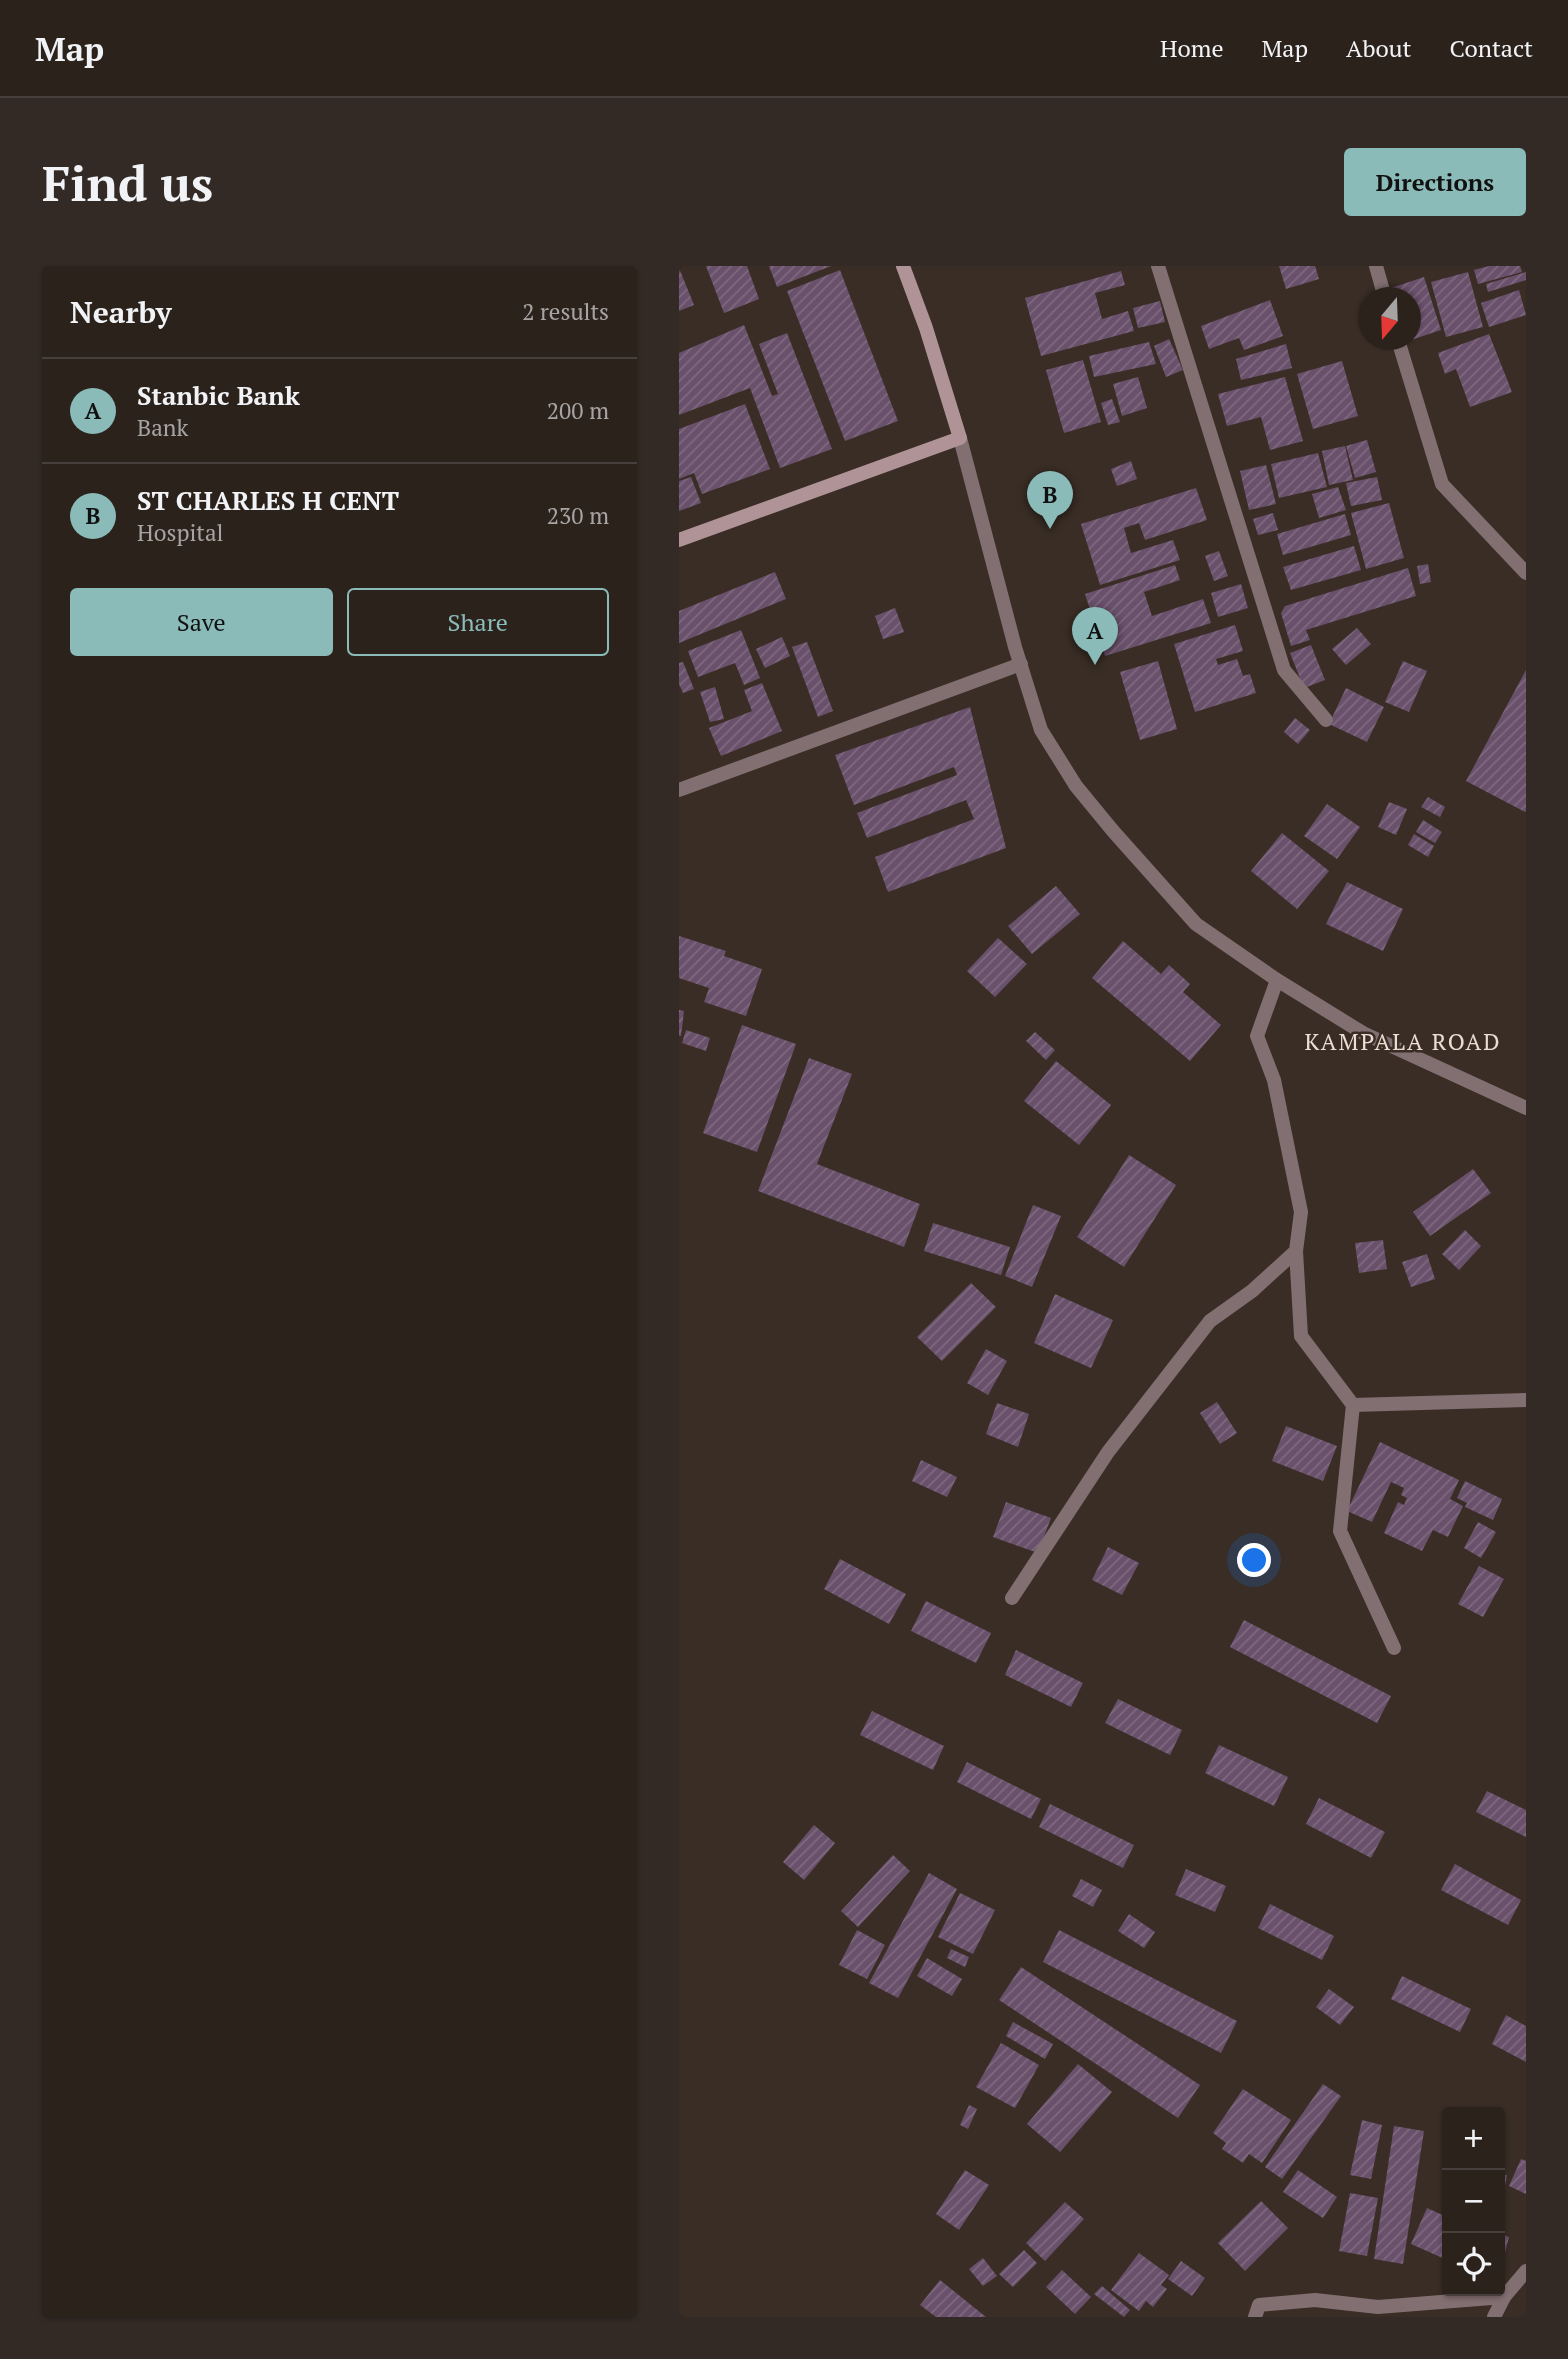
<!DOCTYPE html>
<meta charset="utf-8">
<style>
:root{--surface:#2b221c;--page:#332a25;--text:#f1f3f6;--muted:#a6a4a3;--line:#473f3b;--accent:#8bbbb9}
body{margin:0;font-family:"PT Serif",serif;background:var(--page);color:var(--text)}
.controls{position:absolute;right:21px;bottom:21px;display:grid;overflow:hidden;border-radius:7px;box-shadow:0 2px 5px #0004}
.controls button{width:63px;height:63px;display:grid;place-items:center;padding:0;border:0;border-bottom:2px solid var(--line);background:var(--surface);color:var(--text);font:35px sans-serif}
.compass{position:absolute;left:679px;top:21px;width:63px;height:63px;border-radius:50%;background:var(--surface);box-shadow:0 2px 5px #0004;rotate:199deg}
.you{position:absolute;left:576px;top:1295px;width:24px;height:24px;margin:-18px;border:5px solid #fff;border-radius:50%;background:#1a73e8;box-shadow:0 0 0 10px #1a73e833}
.badge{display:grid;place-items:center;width:46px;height:46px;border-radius:50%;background:var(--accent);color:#111;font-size:23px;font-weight:700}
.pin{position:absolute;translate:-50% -58px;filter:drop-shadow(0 2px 4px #0008)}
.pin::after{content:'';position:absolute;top:37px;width:24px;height:21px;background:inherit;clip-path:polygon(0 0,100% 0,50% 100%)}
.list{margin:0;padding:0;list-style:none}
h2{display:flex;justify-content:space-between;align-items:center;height:91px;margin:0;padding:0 28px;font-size:30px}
h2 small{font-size:23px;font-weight:400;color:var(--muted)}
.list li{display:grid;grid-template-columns:46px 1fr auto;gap:21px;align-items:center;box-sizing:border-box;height:105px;padding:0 28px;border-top:2px solid var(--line)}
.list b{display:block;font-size:26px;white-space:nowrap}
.list p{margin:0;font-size:23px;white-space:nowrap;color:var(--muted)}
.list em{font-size:23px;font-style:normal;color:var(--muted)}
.actions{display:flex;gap:14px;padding:21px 28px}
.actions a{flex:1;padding:16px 0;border:2px solid var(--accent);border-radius:7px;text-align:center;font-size:24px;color:var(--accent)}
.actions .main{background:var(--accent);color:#111}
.icon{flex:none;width:38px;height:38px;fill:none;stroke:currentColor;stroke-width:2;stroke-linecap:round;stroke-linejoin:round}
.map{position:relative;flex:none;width:847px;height:2051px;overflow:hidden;border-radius:7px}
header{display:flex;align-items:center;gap:42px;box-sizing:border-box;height:98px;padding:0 35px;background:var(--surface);border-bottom:2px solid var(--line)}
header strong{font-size:33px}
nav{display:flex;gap:38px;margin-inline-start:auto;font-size:24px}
.intro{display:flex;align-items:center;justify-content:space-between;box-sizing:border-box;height:168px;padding:0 42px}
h1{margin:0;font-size:49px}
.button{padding:18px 32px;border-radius:7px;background:var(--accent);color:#111;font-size:24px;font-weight:700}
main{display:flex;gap:42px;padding:0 42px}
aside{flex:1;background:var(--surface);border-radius:7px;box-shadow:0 2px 5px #0004}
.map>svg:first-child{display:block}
.building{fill:url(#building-hatch)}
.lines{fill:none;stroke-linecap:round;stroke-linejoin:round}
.street{stroke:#826f72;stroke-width:14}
.secondary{stroke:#b09397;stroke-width:14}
.labels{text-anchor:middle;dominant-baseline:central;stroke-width:5;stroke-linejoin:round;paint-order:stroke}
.quarter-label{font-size:23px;letter-spacing:2px;fill:#ecdcd2;stroke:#392d25}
</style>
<header>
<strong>Map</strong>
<nav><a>Home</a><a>Map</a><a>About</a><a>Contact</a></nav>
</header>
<div class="intro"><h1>Find us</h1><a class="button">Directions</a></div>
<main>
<aside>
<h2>Nearby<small>2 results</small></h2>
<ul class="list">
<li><span class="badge">A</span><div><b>Stanbic Bank</b><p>Bank</p></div><em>200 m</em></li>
<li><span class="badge">B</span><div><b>ST CHARLES H CENT</b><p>Hospital</p></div><em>230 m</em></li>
</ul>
<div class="actions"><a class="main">Save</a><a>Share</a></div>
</aside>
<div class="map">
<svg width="847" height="2051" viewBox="0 0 847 2051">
<defs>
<pattern id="building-hatch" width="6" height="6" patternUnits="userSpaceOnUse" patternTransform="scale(1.75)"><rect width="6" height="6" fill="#69506b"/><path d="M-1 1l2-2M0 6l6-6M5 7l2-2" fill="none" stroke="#7f6980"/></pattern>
</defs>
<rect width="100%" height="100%" fill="#392d25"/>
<g class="building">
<polygon points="27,0 68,0 80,33 45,47"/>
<polygon points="90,0 152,0 98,21"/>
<polygon points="600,0 636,0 640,13 607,23"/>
<polygon points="810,0 841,0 843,6 799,18 795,4"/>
<polygon points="0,2 15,39 0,45"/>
<polygon points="161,4 219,155 166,175 108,25"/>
<polygon points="442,5 446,19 416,27 423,53 449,45 455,65 362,90 346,32"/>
<polygon points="789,6 804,61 767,71 752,16"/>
<polygon points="847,6 847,14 809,26 807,18"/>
<polygon points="745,11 762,64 732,74 732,32 715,32 712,22"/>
<polygon points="840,24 847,49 810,61 802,37"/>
<polygon points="591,34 604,70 565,84 560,72 530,83 522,60"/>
<polygon points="481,35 486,56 459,62 454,42"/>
<polygon points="65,59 93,130 99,128 80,78 108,67 153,183 101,202 71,122 0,149 0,87"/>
<polygon points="810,68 833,126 791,141 777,103 766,108 759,87"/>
<polygon points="490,73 504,104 487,111 475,80"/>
<polygon points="470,76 477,98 415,111 410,90"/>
<polygon points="607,78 613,102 562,114 557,93"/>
<polygon points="404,94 422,156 385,167 367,104"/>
<polygon points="663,95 679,150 634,163 618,108"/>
<polygon points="459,111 468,142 443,150 434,118"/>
<polygon points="606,111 624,175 591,184 582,151 548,160 539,128"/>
<polygon points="433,133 441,156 429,159 422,137"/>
<polygon points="66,138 91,203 23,228 15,207 0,213 0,163"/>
<polygon points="688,174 697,206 676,212 667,180"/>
<polygon points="666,180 674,214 650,219 643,185"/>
<polygon points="639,187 648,221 600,232 592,198"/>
<polygon points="452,195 458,213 438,220 432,203"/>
<polygon points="587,199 597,238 570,244 561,205"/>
<polygon points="12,211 22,237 0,245 0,215"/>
<polygon points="698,211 703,234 672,240 667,217"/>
<polygon points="659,221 667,244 640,252 633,228"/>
<polygon points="517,222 528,254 466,274 460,257 445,262 452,287 494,274 501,294 421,319 402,258"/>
<polygon points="710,237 725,292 687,303 672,247"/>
<polygon points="594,247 599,264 579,269 574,253"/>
<polygon points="666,248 672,269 604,289 598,268"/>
<polygon points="675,280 682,304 612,324 604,301"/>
<polygon points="540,285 549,310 535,315 526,290"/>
<polygon points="749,298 752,316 741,318 738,300"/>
<polygon points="496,299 501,314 465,326 473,350 524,333 532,357 426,390 406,328"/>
<polygon points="729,302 737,330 627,364 631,374 612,380 602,347 606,340"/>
<polygon points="96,306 107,333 0,377 0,345"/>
<polygon points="562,318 569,342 539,351 532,327"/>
<polygon points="216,342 225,366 204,373 196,350"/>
<polygon points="556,359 564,385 537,393 539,399 558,393 564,410 571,408 577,427 516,446 495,378"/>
<polygon points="678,362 692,378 667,399 653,383"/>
<polygon points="62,364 81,412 65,419 56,397 19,411 9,385"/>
<polygon points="103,371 111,390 86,402 77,383"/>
<polygon points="128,376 154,445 139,451 113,381"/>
<polygon points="632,379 646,414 625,422 611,387"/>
<polygon points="479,395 498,463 461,474 441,406"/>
<polygon points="724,395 748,405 730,446 706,436"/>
<polygon points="4,396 15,423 4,427 0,418 0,397"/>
<polygon points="847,404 847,545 846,546 787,515"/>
<polygon points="83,417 103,465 42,490 30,462 73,445 65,424"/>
<polygon points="36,421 45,453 31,456 21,426"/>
<polygon points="667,422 705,441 688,476 650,458"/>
<polygon points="291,441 327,582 209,626 196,591 295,553 287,534 188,572 178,547 278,509 275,501 175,539 156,489"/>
<polygon points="616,452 631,464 619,478 605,466"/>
<polygon points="749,531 766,541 761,551 742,541"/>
<polygon points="710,536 728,543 717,569 699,561"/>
<polygon points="648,538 681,561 658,593 625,570"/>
<polygon points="744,554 763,566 756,577 737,566"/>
<polygon points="603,567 650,605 618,643 572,605"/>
<polygon points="735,568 755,580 749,591 729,579"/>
<polygon points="668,616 724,643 704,685 647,658"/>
<polygon points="377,620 401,648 353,688 329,660"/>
<polygon points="0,670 47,685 45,690 83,703 67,750 25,736 30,722 0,712"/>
<polygon points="319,672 348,698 316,731 288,705"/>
<polygon points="444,675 482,708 490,699 511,718 504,726 542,759 511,795 413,712"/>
<polygon points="0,744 5,745 2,770 0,770"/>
<polygon points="63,759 117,778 78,886 24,867"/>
<polygon points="7,764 31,772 27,785 3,777"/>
<polygon points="356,766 376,784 367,794 347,775"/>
<polygon points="130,792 173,808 138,898 241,938 225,981 79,925"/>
<polygon points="377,795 432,839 400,879 345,835"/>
<polygon points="450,889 497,919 445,1001 398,971"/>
<polygon points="794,903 812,927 751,970 734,946"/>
<polygon points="354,939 382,950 353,1021 326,1010"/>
<polygon points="254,957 331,981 322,1009 245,985"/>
<polygon points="786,964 802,980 780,1004 763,988"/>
<polygon points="704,974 708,1003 680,1007 676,977"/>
<polygon points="748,988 756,1013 732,1021 723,996"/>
<polygon points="292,1017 317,1041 263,1095 238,1071"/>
<polygon points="376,1028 434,1054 412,1102 355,1077"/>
<polygon points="307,1083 328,1095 309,1129 288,1117"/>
<polygon points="538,1136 558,1167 541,1178 521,1147"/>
<polygon points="318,1137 350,1148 339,1181 307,1168"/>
<polygon points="607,1160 658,1180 644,1215 593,1195"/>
<polygon points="701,1176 780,1214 771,1233 784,1240 769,1271 754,1264 743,1285 705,1267 719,1236 725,1239 728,1232 722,1229 725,1222 712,1216 693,1256 668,1245"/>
<polygon points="242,1194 278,1211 268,1231 233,1215"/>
<polygon points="786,1215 823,1233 814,1254 786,1241 788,1237 778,1232"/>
<polygon points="327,1236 372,1252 359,1287 314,1271"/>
<polygon points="799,1256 817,1266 802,1292 785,1282"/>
<polygon points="429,1281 460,1297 443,1329 413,1314"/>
<polygon points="161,1293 227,1328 210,1358 145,1323"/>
<polygon points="800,1300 825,1313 804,1351 779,1338"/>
<polygon points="247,1335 312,1367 297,1397 232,1365"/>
<polygon points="565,1354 712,1430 698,1457 551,1381"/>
<polygon points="337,1384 404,1417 392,1441 326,1409"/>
<polygon points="439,1433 503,1464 491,1489 426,1457"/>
<polygon points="193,1445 265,1480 254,1504 181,1469"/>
<polygon points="540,1479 609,1511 595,1540 526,1507"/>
<polygon points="288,1496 362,1533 352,1553 278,1516"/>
<polygon points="808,1525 847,1544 847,1571 797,1546"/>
<polygon points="640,1532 706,1566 692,1592 627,1558"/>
<polygon points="371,1538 455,1579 444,1602 360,1561"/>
<polygon points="135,1559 156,1577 125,1614 104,1596"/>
<polygon points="214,1589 231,1605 179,1661 162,1645"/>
<polygon points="776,1598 842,1634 829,1659 762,1624"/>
<polygon points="507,1603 547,1620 536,1646 496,1629"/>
<polygon points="250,1607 278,1623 219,1732 190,1717"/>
<polygon points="402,1613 423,1624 414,1641 393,1630"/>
<polygon points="281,1627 316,1644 294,1688 259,1671"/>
<polygon points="591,1638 655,1670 643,1694 579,1662"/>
<polygon points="450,1648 476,1666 465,1682 439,1665"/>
<polygon points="178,1664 206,1679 188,1713 160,1699"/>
<polygon points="380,1664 558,1755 542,1787 364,1696"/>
<polygon points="272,1683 290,1691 286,1701 268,1692"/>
<polygon points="248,1692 283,1713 273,1730 238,1710"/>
<polygon points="342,1701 521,1819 499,1852 320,1734"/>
<polygon points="723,1710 792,1743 781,1766 712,1733"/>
<polygon points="650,1723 675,1741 661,1759 637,1741"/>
<polygon points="827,1749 847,1760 847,1796 813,1778"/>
<polygon points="334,1756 374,1778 366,1793 327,1770"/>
<polygon points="322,1777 360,1799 336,1842 297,1821"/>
<polygon points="399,1798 433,1826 381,1886 348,1858"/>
<polygon points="644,1818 662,1830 603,1913 586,1901"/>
<polygon points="564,1823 612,1854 583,1897 570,1888 564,1897 543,1883 547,1877 534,1867"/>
<polygon points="290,1839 298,1843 289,1863 281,1859"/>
<polygon points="683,1854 703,1859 692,1913 671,1909"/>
<polygon points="715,1860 745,1865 724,1998 695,1993"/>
<polygon points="842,1893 847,1895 847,1928 830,1920"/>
<polygon points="286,1904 310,1919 280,1964 257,1948"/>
<polygon points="619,1904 658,1931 644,1952 604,1926"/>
<polygon points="821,1908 828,1909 822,1941 821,1941"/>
<polygon points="671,1927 699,1932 688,1990 660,1985"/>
<polygon points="582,1935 609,1962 566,2005 539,1977"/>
<polygon points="386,1936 405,1953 366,1995 347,1977"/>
<polygon points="748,1942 768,1951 768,1994 732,1978"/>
<polygon points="821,1968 830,1971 822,2002 821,2002"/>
<polygon points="345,1984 358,1997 334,2021 320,2008"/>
<polygon points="460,1987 490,2009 482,2019 488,2023 474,2041 467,2035 460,2045 432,2024"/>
<polygon points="304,1992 318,2010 304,2020 290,2003"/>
<polygon points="502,1995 526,2012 513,2030 489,2013"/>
<polygon points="383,2004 412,2031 396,2048 367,2021"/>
<polygon points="261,2014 307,2051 257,2051 241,2039"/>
<polygon points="423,2020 451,2044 445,2051 415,2028"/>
</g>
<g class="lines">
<g class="street">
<polyline points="479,0 605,404 647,454"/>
<polyline points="697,0 706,32"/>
<polyline points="719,74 763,218 847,307"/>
<polyline points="281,172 336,381 362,464 397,520 434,565 517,658 598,714 684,767 847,842"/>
<polyline points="0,524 342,398"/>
<polyline points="617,985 622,1070 674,1139 661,1265 715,1382"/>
<polyline points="674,1139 847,1134"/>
<polyline points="333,1332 429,1186 531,1055 573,1025 617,985 622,946 595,814 578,770 598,714"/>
<polyline points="576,2051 580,2039 636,2034 699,2041 825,2031"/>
<polyline points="815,2051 825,2031 847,2005"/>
</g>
<polyline class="secondary" points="0,274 281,172 247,62 224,0"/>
</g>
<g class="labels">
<g class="quarter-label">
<text x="724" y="775">KAMPALA ROAD</text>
</g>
</g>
</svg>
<div class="controls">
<button>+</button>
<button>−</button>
<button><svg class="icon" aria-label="locate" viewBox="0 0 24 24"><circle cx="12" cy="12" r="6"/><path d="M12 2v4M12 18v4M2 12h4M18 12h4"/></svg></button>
</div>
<svg class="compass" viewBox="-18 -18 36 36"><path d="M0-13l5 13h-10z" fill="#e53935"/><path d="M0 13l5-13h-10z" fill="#a6a4a3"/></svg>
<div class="you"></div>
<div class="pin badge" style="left:416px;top:399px">A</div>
<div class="pin badge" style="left:371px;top:263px">B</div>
</div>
</main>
